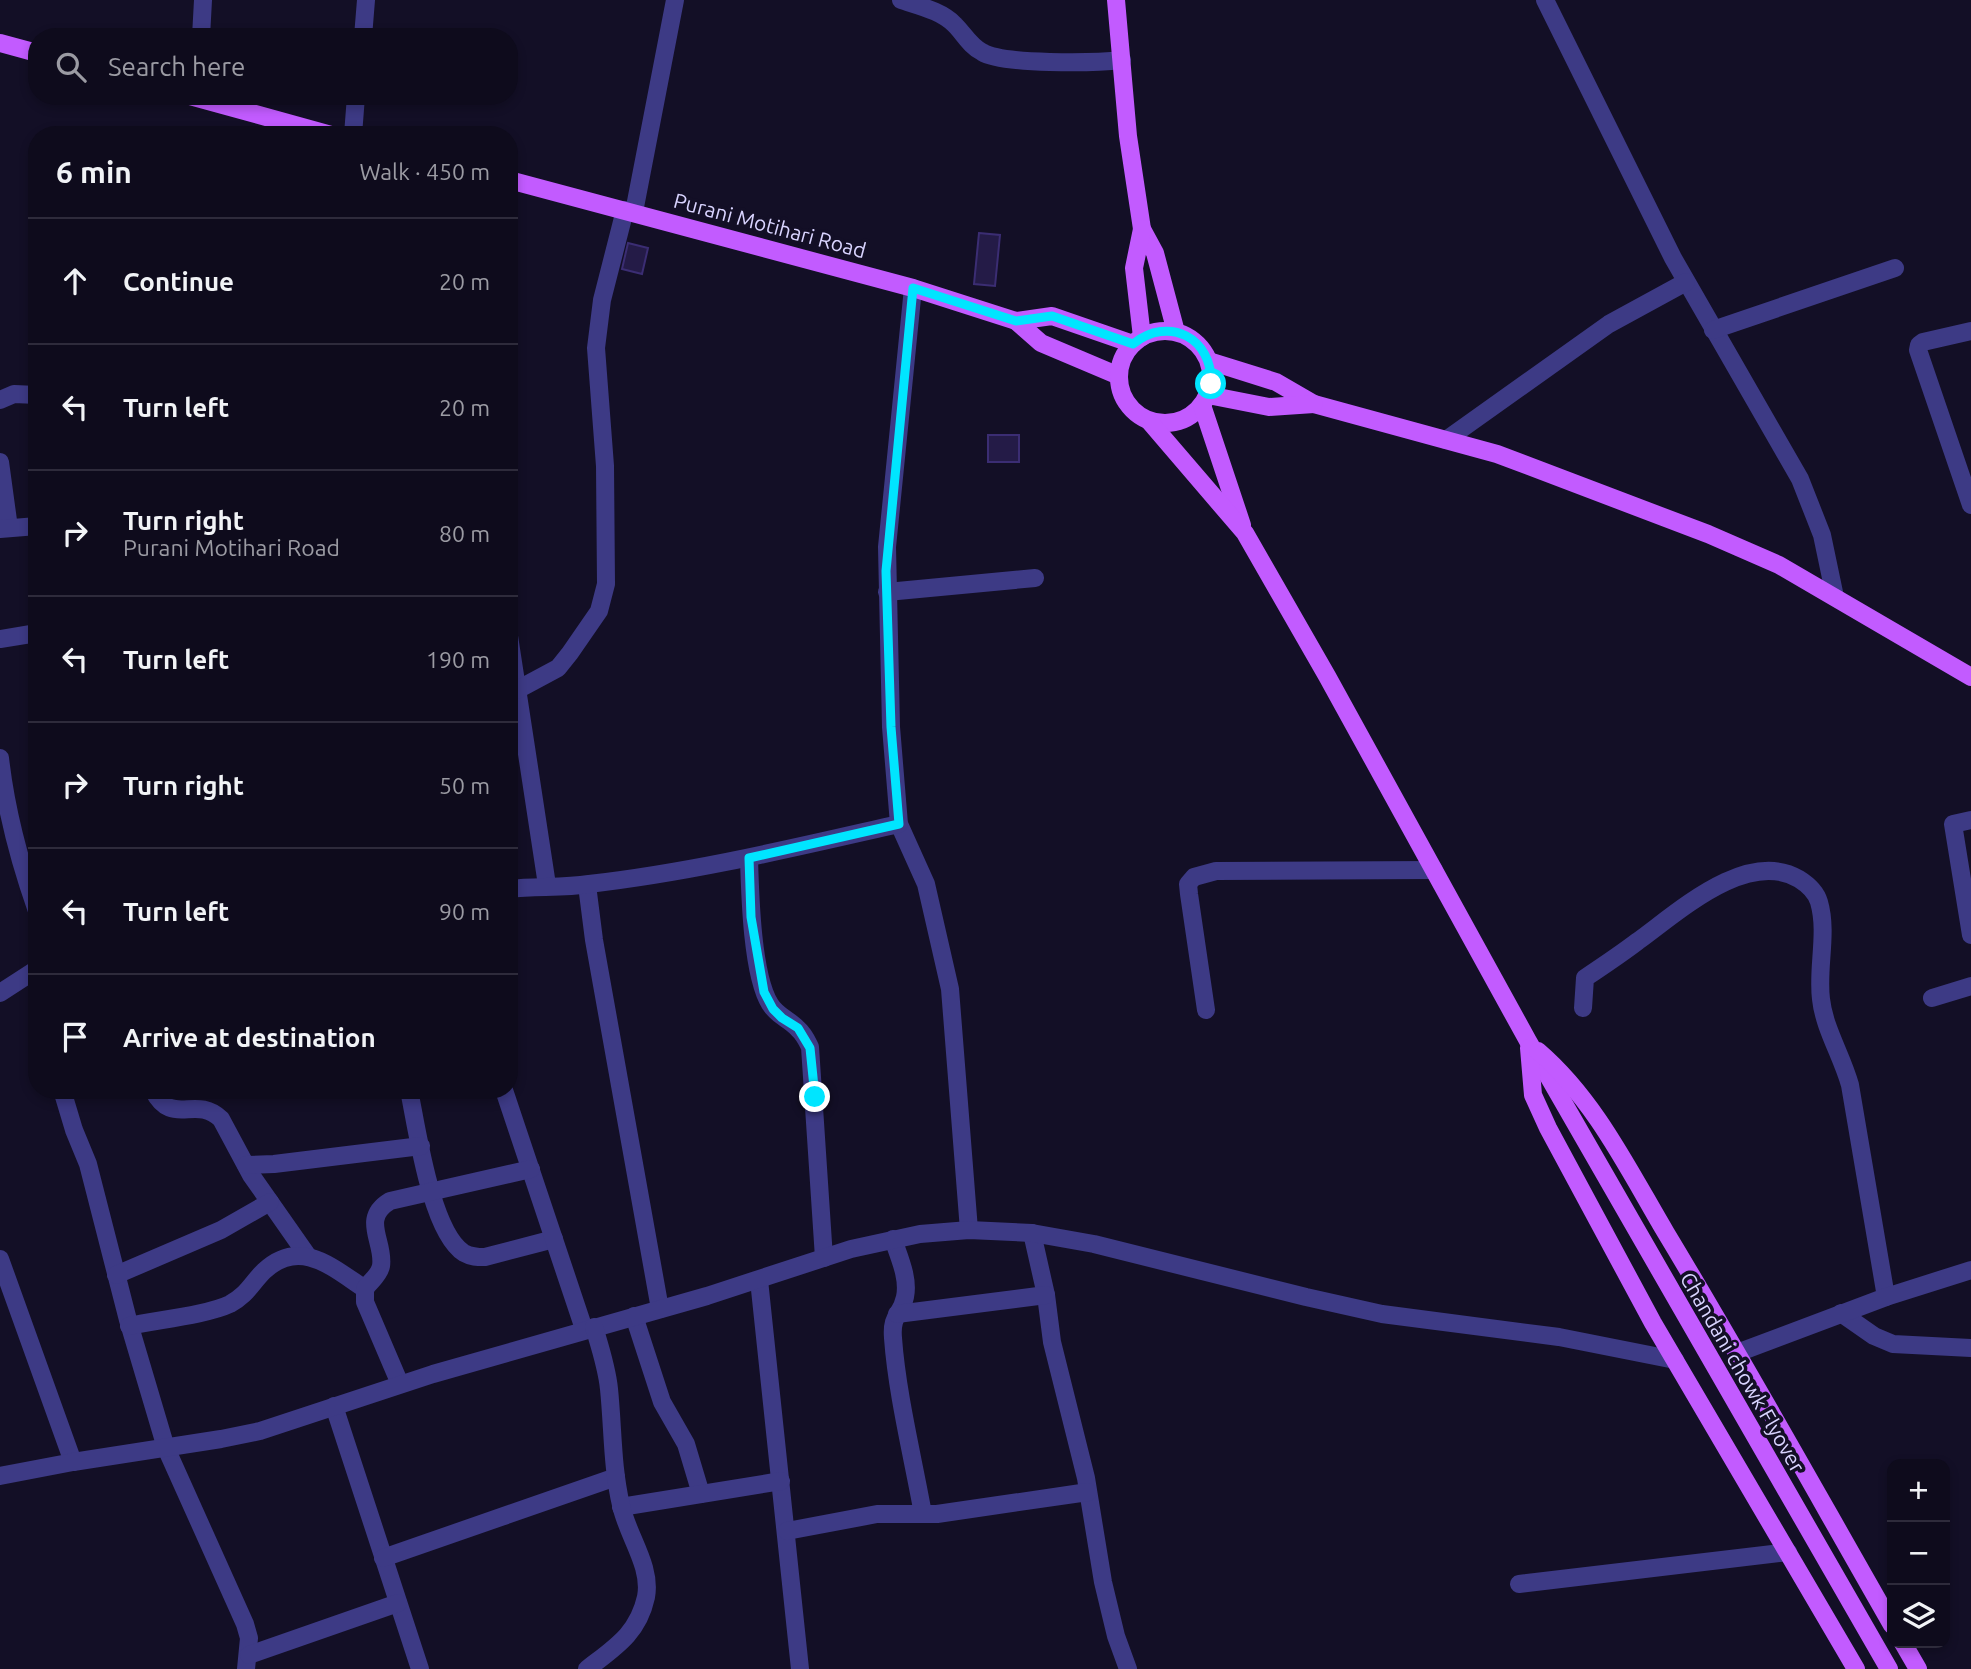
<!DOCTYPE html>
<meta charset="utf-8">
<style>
:root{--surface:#0e0b1c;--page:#171425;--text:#f1f3f6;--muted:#9b9ba3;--line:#2e2b3b}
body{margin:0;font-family:Ubuntu,sans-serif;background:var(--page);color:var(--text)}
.controls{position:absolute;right:21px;bottom:21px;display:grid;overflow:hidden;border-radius:14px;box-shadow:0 4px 10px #0003}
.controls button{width:63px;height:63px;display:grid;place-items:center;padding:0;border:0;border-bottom:2px solid var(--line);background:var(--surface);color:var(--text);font:35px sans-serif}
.stop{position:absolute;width:21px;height:21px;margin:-16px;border:5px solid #00e5ff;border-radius:50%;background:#fff}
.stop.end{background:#00e5ff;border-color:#fff;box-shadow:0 2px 7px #0008}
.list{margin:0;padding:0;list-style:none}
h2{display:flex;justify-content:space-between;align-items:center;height:91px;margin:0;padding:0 28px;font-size:30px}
h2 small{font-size:23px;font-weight:400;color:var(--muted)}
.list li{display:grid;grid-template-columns:46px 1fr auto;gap:21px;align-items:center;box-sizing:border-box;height:126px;padding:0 28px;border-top:2px solid var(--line)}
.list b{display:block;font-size:26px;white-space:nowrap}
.list p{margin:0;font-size:23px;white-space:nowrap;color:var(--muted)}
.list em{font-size:23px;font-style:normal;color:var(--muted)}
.icon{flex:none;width:38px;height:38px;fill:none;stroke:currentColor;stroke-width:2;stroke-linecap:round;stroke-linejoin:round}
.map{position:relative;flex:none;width:1971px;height:1669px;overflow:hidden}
.search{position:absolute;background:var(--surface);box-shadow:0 4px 10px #0003;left:28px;top:28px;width:490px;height:77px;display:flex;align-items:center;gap:18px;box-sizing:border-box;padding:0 24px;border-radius:28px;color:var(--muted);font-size:26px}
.panel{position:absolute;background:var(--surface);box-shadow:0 4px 10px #0003;left:28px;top:126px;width:490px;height:973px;border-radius:28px}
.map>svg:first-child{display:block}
.building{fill:#241b47;stroke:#3b2d73;stroke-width:2}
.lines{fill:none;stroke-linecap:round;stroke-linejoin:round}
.minor{stroke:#3d3a85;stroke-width:18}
.major{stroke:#c25bff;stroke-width:18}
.route{stroke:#00e5ff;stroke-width:9}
.labels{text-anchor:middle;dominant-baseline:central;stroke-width:7;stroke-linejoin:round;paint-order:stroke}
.street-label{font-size:21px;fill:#d9d4ff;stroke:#130f26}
</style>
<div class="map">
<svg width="1971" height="1669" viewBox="0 0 1971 1669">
<rect width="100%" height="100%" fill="#130f26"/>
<g class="building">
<polygon points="979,233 1000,235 995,286 974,284"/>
<polygon points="628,243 648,248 642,274 622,269"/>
<rect x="988" y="435" width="31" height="27"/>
</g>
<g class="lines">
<g class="minor">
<path d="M901 0C919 6 942 11 955 25 964 34 970 46 982 52 1003 65 1095 63 1122 60"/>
<polyline points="1545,0 1673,258 1800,479 1822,535 1835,597"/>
<polyline points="201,37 203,0"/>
<polyline points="363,37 366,0"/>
<polyline points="353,135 356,96"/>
<polyline points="634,212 675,0"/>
<polyline points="913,288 887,547 891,727 899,824 926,884 950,989 969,1230"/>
<polyline points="1713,330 1895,268"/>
<polyline points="1971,331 1923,342 1919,345 1918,350 1971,505"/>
<polyline points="0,400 14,394 37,395"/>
<polyline points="1446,440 1609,324 1686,282"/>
<polyline points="0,462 9,528"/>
<polyline points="0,529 37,526"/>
<polyline points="887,592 1035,578"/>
<polyline points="509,636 547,885"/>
<polyline points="0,639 37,633"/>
<polyline points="517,690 558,668 570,653 599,611 606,584 605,466 596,348 602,300 625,210"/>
<path d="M0 758C6 812 19 860 37 911"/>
<polyline points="1971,820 1953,824 1971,935"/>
<path d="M749 858C750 894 752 975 770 1004 777 1016 789 1019 798 1029 804 1034 807 1041 810 1047L824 1258"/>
<polyline points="587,885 594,940 660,1309"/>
<path d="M509 889C536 886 563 888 589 884 694 872 797 847 899 824"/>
<polyline points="0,993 37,969"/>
<polyline points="1932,998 1971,986"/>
<path d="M1583 1008 1585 978C1603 966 1621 954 1638 941 1677 913 1747 848 1799 879 1807 884 1816 892 1819 902 1828 933 1817 968 1821 999 1824 1028 1842 1056 1850 1085L1886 1297"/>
<polyline points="1206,1010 1189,894 1188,884 1194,877 1216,871 1434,870"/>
<polyline points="62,1090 74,1130 88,1164 128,1320 166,1448 245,1624 249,1638 246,1669"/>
<path d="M153 1090C172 1128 195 1094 221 1119L251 1175 307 1255"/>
<path d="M409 1090C417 1129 431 1232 464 1253 471 1257 477 1257 485 1257L554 1239"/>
<polyline points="504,1090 584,1329"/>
<polyline points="246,1165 274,1164 421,1146"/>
<polyline points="1032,1233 1046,1295 1052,1342 1086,1478 1103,1582 1116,1636 1128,1669"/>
<path d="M893 1239C899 1257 909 1278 905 1297 901 1316 891 1314 893 1338 897 1394 913 1458 923 1514"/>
<polyline points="0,1259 73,1462"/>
<polyline points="116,1275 221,1230 270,1202"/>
<polyline points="759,1280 800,1669"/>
<polyline points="1841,1313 1874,1336 1893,1344 1971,1348"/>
<polyline points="897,1314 1046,1295"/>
<polyline points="634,1316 662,1402 686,1444 701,1494"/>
<path d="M129 1326C156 1320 207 1315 230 1304 247 1295 251 1284 264 1271 300 1237 333 1268 365 1289"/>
<polyline points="1737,1353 1886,1297 1971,1270"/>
<path d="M400 1384 365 1302V1289C370 1281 379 1276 381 1266 385 1242 360 1219 390 1201L531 1169"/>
<polyline points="334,1406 420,1669"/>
<polyline points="0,1476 73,1462 221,1439 260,1431 433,1374 707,1296 851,1249 920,1234 969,1230 1032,1233 1094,1244 1306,1297 1382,1314 1559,1337 1675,1360"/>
<polyline points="621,1507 781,1481"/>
<polyline points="787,1531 877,1514 937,1514 1088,1492"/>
<polyline points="383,1558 616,1477"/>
<polyline points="1519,1584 1788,1552"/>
<polyline points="249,1655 398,1603"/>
<path d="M587 1669C614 1648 638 1634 646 1597 652 1566 627 1535 621 1505 612 1467 613 1428 609 1389 607 1368 600 1347 594 1327"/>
</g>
<g class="major">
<polyline points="1116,0 1128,136 1142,229 1155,253 1176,332"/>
<polyline points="0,43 37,53"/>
<polyline points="190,96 331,135"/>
<polyline points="509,180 913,288 1016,321 1052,316 1133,344"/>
<polyline points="1016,321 1041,343 1119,376"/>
<circle cx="1165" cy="377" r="46"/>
<polyline points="1142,337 1134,268 1142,229"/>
<polyline points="1209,361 1276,382 1314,404 1497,454 1708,534 1779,565 1971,677"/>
<polyline points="1208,395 1269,407 1314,404"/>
<polyline points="1202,405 1242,525"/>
<polyline points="1149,421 1245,533 1327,676 1528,1041 1889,1669"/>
<polyline points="1529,1048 1533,1095 1548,1128 1653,1323 1856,1669"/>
<path d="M1538 1051C1595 1100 1628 1169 1666 1233 1744 1362 1817 1494 1892 1625"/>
<polyline points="1903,1643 1918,1669"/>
</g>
</g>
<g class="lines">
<path class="route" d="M815 1097 810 1048 798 1028 782 1018 773 1009 764 992 751 917 749 858 899 824 891 727 886 571 913 288 1016 321 1052 316 1133 344C1169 315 1213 338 1211 384"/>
</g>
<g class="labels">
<g class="street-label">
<text transform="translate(770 225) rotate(15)">Purani Motihari Road</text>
<text transform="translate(1743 1372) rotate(60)">Chandani chowk Flyover</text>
</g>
</g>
</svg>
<div class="controls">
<button>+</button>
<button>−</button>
<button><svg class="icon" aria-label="layers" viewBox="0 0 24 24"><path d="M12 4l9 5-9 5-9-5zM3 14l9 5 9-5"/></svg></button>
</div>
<div class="stop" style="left:1211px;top:384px"></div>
<div class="stop end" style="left:815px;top:1097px"></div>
<div class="search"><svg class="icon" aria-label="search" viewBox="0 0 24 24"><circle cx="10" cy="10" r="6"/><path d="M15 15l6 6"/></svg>Search here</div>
<section class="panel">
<h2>6 min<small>Walk · 450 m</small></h2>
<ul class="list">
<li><svg class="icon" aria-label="ahead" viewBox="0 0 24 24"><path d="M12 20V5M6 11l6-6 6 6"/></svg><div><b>Continue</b></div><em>20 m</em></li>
<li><svg class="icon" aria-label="left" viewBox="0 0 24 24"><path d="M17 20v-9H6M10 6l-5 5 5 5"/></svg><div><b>Turn left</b></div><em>20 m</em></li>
<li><svg class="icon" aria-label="right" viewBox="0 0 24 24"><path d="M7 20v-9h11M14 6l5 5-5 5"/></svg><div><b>Turn right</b><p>Purani Motihari Road</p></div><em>80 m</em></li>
<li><svg class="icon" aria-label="left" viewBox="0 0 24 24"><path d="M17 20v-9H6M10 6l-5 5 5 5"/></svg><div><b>Turn left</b></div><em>190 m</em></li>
<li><svg class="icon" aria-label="right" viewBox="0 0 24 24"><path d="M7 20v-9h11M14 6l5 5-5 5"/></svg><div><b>Turn right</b></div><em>50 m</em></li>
<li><svg class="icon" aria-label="left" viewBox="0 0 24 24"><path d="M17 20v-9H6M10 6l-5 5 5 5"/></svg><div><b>Turn left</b></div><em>90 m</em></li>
<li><svg class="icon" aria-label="arrive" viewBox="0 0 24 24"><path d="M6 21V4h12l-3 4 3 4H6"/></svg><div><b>Arrive at destination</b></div></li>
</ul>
</section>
</div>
